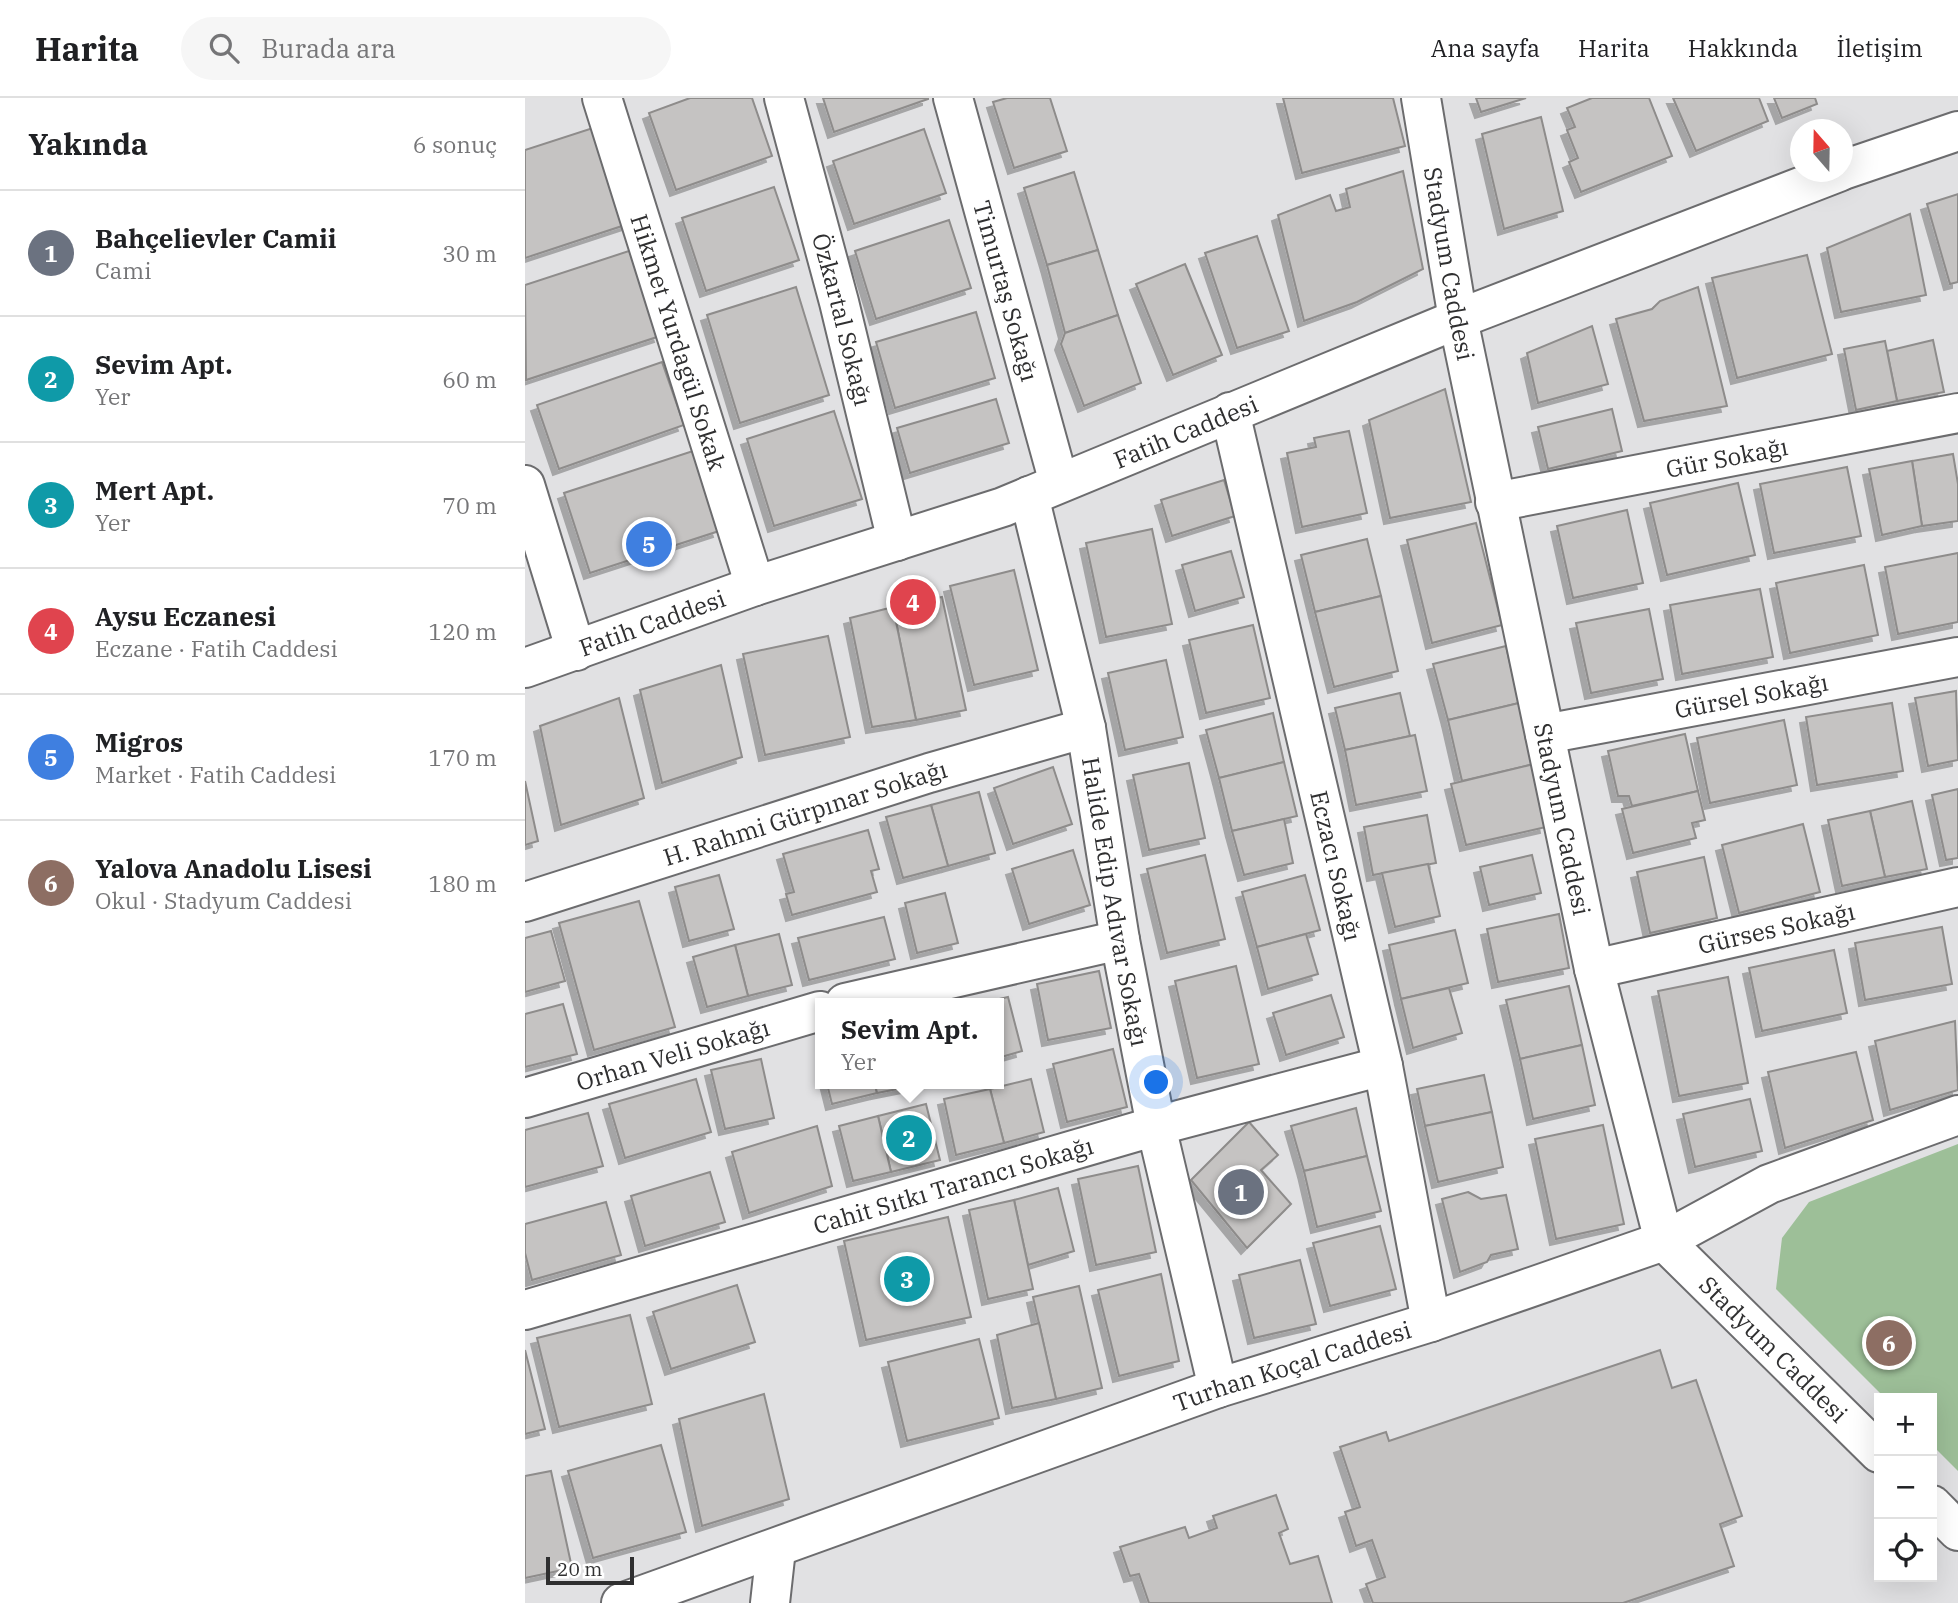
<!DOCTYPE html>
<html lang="tr">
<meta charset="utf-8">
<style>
:root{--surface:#fff;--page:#f6f6f6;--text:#202124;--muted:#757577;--line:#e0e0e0;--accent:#1a73e8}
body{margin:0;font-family:"IBM Plex Serif",serif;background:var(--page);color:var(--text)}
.controls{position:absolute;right:21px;bottom:21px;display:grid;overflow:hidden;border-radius:0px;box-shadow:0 7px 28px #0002}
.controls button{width:63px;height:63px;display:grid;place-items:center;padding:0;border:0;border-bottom:2px solid var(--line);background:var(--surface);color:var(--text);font:35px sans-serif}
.compass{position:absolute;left:1265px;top:21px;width:63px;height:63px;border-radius:50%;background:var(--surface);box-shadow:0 7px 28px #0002;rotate:340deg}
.scale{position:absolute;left:21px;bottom:18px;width:88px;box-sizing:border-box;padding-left:7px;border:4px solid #2f2f30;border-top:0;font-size:19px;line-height:24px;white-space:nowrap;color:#2f2f30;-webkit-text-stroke:5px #fff;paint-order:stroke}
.you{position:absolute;left:632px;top:985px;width:24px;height:24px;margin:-18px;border:5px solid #fff;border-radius:50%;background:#1a73e8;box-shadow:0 0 0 10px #1a73e833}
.badge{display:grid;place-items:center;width:46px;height:46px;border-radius:50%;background:var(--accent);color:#fff;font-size:23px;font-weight:700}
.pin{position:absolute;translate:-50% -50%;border:4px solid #fff;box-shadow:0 2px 7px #0006}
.popup{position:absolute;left:290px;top:900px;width:189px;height:91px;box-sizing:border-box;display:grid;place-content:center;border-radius:0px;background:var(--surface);filter:drop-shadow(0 2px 5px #0005);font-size:23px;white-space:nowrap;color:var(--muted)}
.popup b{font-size:26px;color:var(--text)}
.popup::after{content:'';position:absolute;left:50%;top:100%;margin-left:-14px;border:14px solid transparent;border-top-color:var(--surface)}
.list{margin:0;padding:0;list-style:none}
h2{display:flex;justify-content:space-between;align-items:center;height:91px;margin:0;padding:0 28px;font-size:30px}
h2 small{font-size:23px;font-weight:400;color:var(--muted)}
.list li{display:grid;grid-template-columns:46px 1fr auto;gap:21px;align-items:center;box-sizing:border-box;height:126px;padding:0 28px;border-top:2px solid var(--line)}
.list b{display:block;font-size:26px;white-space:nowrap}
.list p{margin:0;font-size:23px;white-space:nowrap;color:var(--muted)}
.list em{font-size:23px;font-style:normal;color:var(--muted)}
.icon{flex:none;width:38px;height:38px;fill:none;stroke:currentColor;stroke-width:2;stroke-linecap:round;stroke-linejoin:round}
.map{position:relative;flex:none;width:1433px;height:1505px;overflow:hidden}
header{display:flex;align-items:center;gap:42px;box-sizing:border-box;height:98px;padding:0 35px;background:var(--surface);border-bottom:2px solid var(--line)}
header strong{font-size:33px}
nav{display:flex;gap:38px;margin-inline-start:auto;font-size:24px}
.search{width:490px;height:63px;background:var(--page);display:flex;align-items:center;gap:18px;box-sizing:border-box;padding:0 24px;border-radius:38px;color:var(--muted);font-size:26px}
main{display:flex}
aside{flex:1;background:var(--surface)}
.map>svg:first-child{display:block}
.green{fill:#9dbf98}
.building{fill:#c5c3c2;stroke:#8e8c8b;stroke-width:2;filter:url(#shadow)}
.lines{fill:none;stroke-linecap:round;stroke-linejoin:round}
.minor-casing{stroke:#6c6c6e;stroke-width:42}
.minor{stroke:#fff;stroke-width:38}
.labels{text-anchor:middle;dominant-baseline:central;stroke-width:7;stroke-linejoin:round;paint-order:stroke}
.street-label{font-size:24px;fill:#2f2f30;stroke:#fff}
</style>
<header>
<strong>Harita</strong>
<div class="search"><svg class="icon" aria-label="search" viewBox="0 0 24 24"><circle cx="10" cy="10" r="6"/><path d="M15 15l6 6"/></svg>Burada ara</div>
<nav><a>Ana sayfa</a><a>Harita</a><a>Hakkında</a><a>İletişim</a></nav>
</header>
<main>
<aside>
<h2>Yakında<small>6 sonuç</small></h2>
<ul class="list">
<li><span class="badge" style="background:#6b7280">1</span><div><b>Bahçelievler Camii</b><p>Cami</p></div><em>30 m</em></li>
<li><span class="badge" style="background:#0f9aa8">2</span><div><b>Sevim Apt.</b><p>Yer</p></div><em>60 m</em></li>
<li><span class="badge" style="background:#0f9aa8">3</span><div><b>Mert Apt.</b><p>Yer</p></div><em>70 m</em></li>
<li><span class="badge" style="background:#e0444e">4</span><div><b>Aysu Eczanesi</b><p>Eczane · Fatih Caddesi</p></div><em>120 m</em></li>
<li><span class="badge" style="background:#3f7fe0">5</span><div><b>Migros</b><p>Market · Fatih Caddesi</p></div><em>170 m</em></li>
<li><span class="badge" style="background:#8d6e63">6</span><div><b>Yalova Anadolu Lisesi</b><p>Okul · Stadyum Caddesi</p></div><em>180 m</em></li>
</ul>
</aside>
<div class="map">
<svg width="1433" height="1505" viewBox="0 0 1433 1505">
<defs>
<filter id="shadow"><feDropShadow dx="-6" dy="6" stdDeviation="0" flood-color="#0004"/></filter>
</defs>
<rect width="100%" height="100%" fill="#e1e1e3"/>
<polygon class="green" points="1433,1046 1433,1373 1407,1347 1407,1300 1360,1300 1251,1191 1257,1140 1284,1104"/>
<g class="building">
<polygon points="165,0 227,0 247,58 151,92 124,15"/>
<polygon points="298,0 403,0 403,1 309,34"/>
<polygon points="482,0 525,0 542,53 489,70 468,4"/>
<polygon points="758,0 868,0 880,48 777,75"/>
<polygon points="951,0 1001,0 956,14"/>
<polygon points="1067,0 1124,0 1147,58 1056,94 1044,64 1053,60 1042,32 1050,29 1042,10"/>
<polygon points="1148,0 1234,0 1243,23 1171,53"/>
<polygon points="1249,0 1290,0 1292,6 1257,20"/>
<polygon points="1016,19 1038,113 979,131 957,36"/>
<polygon points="71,29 103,126 0,160 0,52"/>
<polygon points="399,31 421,95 329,126 308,63"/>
<polygon points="878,73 898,171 832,204 779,223 753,117 805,97 811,113 825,109 821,91"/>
<polygon points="549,74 573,152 522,167 499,90"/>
<polygon points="249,89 274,162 181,193 157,120"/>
<polygon points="1433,96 1433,184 1425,186 1402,106"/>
<polygon points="1385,116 1401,197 1316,214 1302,150"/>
<polygon points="424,122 446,190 351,221 330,153"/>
<polygon points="732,138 764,233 712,250 680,155"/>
<polygon points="107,152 135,238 1,282 0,187"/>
<polygon points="573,152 593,217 540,235 522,167"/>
<polygon points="1282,157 1307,256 1212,280 1187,180"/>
<polygon points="660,166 697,257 648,277 611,186"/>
<polygon points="271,189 304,297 215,325 182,217"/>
<polygon points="1173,189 1202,308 1119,323 1091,221 1127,211 1135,203"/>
<polygon points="451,214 470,280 370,310 351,244"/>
<polygon points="593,217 616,285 559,308 536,246 540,235"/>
<polygon points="1067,228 1083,286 1013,305 1002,255"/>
<polygon points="1408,242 1419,294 1372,303 1362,253"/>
<polygon points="1360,243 1372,303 1331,312 1319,251"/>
<polygon points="137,264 159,327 34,371 12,307"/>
<polygon points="920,291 946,404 865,420 844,322"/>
<polygon points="471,301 484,345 385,375 372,330"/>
<polygon points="1087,311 1097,353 1023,371 1013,329"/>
<polygon points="309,313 337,401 249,428 222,341"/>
<polygon points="824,333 842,415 777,429 762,355 791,349 789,340"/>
<polygon points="168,353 194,433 65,475 39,395"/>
<polygon points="1428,356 1433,386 1433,423 1397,428 1387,363"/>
<polygon points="1387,363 1397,428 1357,437 1344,371"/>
<polygon points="1322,369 1336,438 1249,455 1235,386"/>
<polygon points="699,382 710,418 647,438 636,402"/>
<polygon points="1213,385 1230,457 1142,477 1125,405"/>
<polygon points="1102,412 1118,485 1048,500 1032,428"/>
<polygon points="951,425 977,527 907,545 882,442"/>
<polygon points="627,431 647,526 581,539 561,445"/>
<polygon points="842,441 856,498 790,514 776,457"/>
<polygon points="706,453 719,499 670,513 657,467"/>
<polygon points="1433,455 1433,524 1373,536 1360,469"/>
<polygon points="1339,467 1353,537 1265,555 1251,485"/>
<polygon points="489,472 513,572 449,587 425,488"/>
<polygon points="1235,491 1248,559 1157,576 1145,507"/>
<polygon points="856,498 873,573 809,589 790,514"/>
<polygon points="417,499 441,612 391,622 368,509"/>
<polygon points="368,509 391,622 347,629 325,520"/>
<polygon points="1124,511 1138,581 1066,595 1051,525"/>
<polygon points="728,527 745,600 681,615 664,542"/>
<polygon points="303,538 325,639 240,657 218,556"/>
<polygon points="981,548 994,605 923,622 908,566"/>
<polygon points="641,562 658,639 600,652 583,575"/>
<polygon points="196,567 217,659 137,685 115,592"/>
<polygon points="1431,593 1433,662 1403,668 1390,600"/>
<polygon points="875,595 885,638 820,652 810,610"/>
<polygon points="94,600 119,700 36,727 15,628"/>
<polygon points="994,605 1009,666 937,683 923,622"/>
<polygon points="1367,605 1378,673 1292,687 1281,619"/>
<polygon points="748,615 759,664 694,680 681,632"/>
<polygon points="1259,622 1272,687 1185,705 1172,640"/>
<polygon points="1160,636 1173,693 1107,708 1104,698 1093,698 1083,653"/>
<polygon points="890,637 902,693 831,707 820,652"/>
<polygon points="759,664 772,718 707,733 694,680"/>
<polygon points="664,665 680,740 624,752 608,677"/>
<polygon points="1009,666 1021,729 941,747 926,686"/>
<polygon points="528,669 547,726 488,746 469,690"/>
<polygon points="0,683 13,743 0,747"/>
<polygon points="1433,691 1433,760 1421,762 1407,697"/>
<polygon points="1173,693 1180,722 1167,725 1171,740 1108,755 1097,711"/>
<polygon points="454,694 470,755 423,768 406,707"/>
<polygon points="1387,703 1402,771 1360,779 1345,713"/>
<polygon points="406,707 423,768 378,780 361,719"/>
<polygon points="1345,713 1360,779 1317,788 1303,722"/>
<polygon points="902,717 911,765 848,777 839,729"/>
<polygon points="759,721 768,765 719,777 707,733"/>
<polygon points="1278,726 1295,794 1214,815 1197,747"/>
<polygon points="343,732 354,771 346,773 352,794 267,817 261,796 269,794 258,756"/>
<polygon points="548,752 565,807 504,826 487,771"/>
<polygon points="680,757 700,841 642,855 622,771"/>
<polygon points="1007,757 1016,795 964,807 955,769"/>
<polygon points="1179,759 1192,820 1125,835 1112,774"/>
<polygon points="903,766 915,818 870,829 857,775"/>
<polygon points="194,777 209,831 164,843 150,789"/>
<polygon points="780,777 795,832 732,849 717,794"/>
<polygon points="420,795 433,845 392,855 380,805"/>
<polygon points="114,803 150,929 69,952 34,825"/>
<polygon points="1034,816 1044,870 973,884 962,831"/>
<polygon points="359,819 370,861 284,882 273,840"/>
<polygon points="1417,829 1427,886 1340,902 1330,845"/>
<polygon points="930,832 943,885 876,901 864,847"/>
<polygon points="26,833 40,883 0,894 0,840"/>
<polygon points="254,836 267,887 223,898 210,847"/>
<polygon points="781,836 793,876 743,891 732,849"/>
<polygon points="210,847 223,898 182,909 168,859"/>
<polygon points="1309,852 1322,915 1237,933 1224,870"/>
<polygon points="711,868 734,966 672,980 650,883"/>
<polygon points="574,873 586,930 523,942 512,886"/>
<polygon points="1203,879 1223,985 1154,998 1133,893"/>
<polygon points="1044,888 1057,947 995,961 981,902"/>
<polygon points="924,890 937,935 888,950 876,901"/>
<polygon points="806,897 819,939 761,957 748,915"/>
<polygon points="483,899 497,953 473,960 473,905 457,905"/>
<polygon points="38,906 52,956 0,969 0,916"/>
<polygon points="1430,923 1433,992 1365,1012 1350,943"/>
<polygon points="1057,947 1070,1007 1008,1021 995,961"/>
<polygon points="588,951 602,1009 542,1024 528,966"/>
<polygon points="1331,954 1348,1022 1260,1050 1243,974"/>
<polygon points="236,961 249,1020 200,1031 186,972"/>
<polygon points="959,977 967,1014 900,1028 892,991"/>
<polygon points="171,981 186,1034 100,1060 84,1006"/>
<polygon points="506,981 519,1034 479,1045 465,991"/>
<polygon points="302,986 350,986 352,995 307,1006"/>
<polygon points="350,986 393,986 393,987 352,995"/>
<polygon points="465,991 479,1045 431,1057 419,1001"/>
<polygon points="1225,1001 1237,1053 1170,1069 1158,1016"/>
<polygon points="401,1006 415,1062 366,1074 353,1018"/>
<polygon points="831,1010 842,1058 779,1073 766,1028"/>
<polygon points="967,1014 978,1069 913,1084 900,1028"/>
<polygon points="63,1015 78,1068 0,1089 0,1032"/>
<polygon points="353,1018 366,1074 328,1083 314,1028"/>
<polygon points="724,1024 753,1057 736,1072 766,1106 722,1150 666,1082"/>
<polygon points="1078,1027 1099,1126 1031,1141 1010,1041"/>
<polygon points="292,1028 307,1088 224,1115 207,1054"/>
<polygon points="842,1058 856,1113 792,1129 779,1073"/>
<polygon points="613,1068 631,1154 571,1167 553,1081"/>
<polygon points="185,1074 200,1124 120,1148 106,1098"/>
<polygon points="533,1090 549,1153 503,1167 489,1102"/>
<polygon points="943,1094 956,1101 981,1097 993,1151 966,1157 962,1164 935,1174 917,1101"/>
<polygon points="489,1102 508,1191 463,1201 444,1112"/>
<polygon points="81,1104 96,1157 7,1182 0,1155 0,1126"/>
<polygon points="423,1119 446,1219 341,1242 319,1143"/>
<polygon points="855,1128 871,1191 805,1208 788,1145"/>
<polygon points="775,1162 791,1226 729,1240 714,1177"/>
<polygon points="636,1176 654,1263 594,1278 573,1192"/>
<polygon points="212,1187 230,1244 146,1271 128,1214"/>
<polygon points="554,1188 577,1290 531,1301 508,1199"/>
<polygon points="105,1217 127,1306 34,1329 12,1240"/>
<polygon points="514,1225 531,1301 487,1310 472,1237"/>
<polygon points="454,1241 474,1320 382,1343 363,1264"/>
<polygon points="0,1252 20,1331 0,1336"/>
<polygon points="1135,1252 1147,1290 1171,1282 1217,1418 1195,1426 1209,1468 1098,1505 848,1505 841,1486 860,1479 847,1442 831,1448 820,1414 835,1409 815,1349 861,1334 864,1343"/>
<polygon points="239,1296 264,1401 177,1428 154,1321"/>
<polygon points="136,1347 161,1434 68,1460 43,1373"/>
<polygon points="26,1373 47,1470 0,1480 0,1378"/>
<polygon points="751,1397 763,1431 754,1435 765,1466 793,1458 807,1505 624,1505 614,1476 605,1478 595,1449 660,1429 664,1440 692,1430 688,1418"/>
</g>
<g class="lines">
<g class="minor-casing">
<g id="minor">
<path id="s1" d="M77 0 230 488"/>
<path id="s2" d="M259 0 314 204 372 443"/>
<path id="s3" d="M428 0 534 385"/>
<path id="s4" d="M896 0 933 221 1069 871 1139 1143 1354 1355"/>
<polyline points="1318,72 1433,33"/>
<path id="s5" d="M705 314 858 968 906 1224"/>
<polyline points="0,387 51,553"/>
<path id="s6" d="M504 398 561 630 595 842 631 1028 693 1290"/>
<path id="s7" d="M970 404 1433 315"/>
<path id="s8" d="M0 570 230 488 478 409 933 221 1314 74"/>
<path id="s9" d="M1020 636 1433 559"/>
<path id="s10" d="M0 804 404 675 561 630"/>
<path id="s11" d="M1069 871 1433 789"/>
<polyline points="320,905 595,842"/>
<path id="s12" d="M0 1000 295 913"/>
<path id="s13" d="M0 1212 631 1028 858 968"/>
<polyline points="1407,1407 1433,1433"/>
<path id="s14" d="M96 1505 693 1290 906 1224 1139 1143 1244 1086 1433 1017"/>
<polyline points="245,1505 251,1451"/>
</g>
</g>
<use href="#minor" class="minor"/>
</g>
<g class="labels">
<g class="street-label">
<text stroke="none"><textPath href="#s4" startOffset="168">Stadyum Caddesi</textPath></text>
<text stroke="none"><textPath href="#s3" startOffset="200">Timurtaş Sokağı</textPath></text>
<text stroke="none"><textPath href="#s2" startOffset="229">Özkartal Sokağı</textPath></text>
<text stroke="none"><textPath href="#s1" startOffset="256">Hikmet Yurdagül Sokak</textPath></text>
<text stroke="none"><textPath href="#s8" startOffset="702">Fatih Caddesi</textPath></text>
<text stroke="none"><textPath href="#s7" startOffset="236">Gür Sokağı</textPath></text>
<text stroke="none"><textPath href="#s8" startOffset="135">Fatih Caddesi</textPath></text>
<text stroke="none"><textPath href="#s9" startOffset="210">Gürsel Sokağı</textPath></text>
<text stroke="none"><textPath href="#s10" startOffset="294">H. Rahmi Gürpınar Sokağı</textPath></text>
<text stroke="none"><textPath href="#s4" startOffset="735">Stadyum Caddesi</textPath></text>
<text stroke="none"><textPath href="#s5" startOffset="466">Eczacı Sokağı</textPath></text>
<text stroke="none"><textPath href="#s6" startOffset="415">Halide Edip Adıvar Sokağı</textPath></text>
<text stroke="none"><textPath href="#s11" startOffset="187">Gürses Sokağı</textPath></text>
<text stroke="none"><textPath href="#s12" startOffset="154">Orhan Veli Sokağı</textPath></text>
<text stroke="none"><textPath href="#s13" startOffset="446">Cahit Sıtkı Tarancı Sokağı</textPath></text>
<text stroke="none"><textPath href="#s4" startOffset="1323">Stadyum Caddesi</textPath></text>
<text stroke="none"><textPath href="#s14" startOffset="712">Turhan Koçal Caddesi</textPath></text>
</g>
</g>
</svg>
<div class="controls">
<button>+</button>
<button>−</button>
<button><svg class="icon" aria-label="locate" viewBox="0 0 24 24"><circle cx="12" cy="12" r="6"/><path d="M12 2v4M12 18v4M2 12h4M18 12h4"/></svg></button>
</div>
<svg class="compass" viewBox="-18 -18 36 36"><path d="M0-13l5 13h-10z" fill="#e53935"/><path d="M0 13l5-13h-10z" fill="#757577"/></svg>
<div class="scale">20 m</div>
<div class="you"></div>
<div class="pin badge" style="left:716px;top:1094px;background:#6b7280">1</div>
<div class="pin badge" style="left:384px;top:1040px;background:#0f9aa8">2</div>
<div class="popup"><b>Sevim Apt.</b>Yer</div>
<div class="pin badge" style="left:382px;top:1181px;background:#0f9aa8">3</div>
<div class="pin badge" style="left:388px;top:504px;background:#e0444e">4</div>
<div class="pin badge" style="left:124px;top:446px;background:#3f7fe0">5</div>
<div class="pin badge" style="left:1364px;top:1245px;background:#8d6e63">6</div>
</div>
</main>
